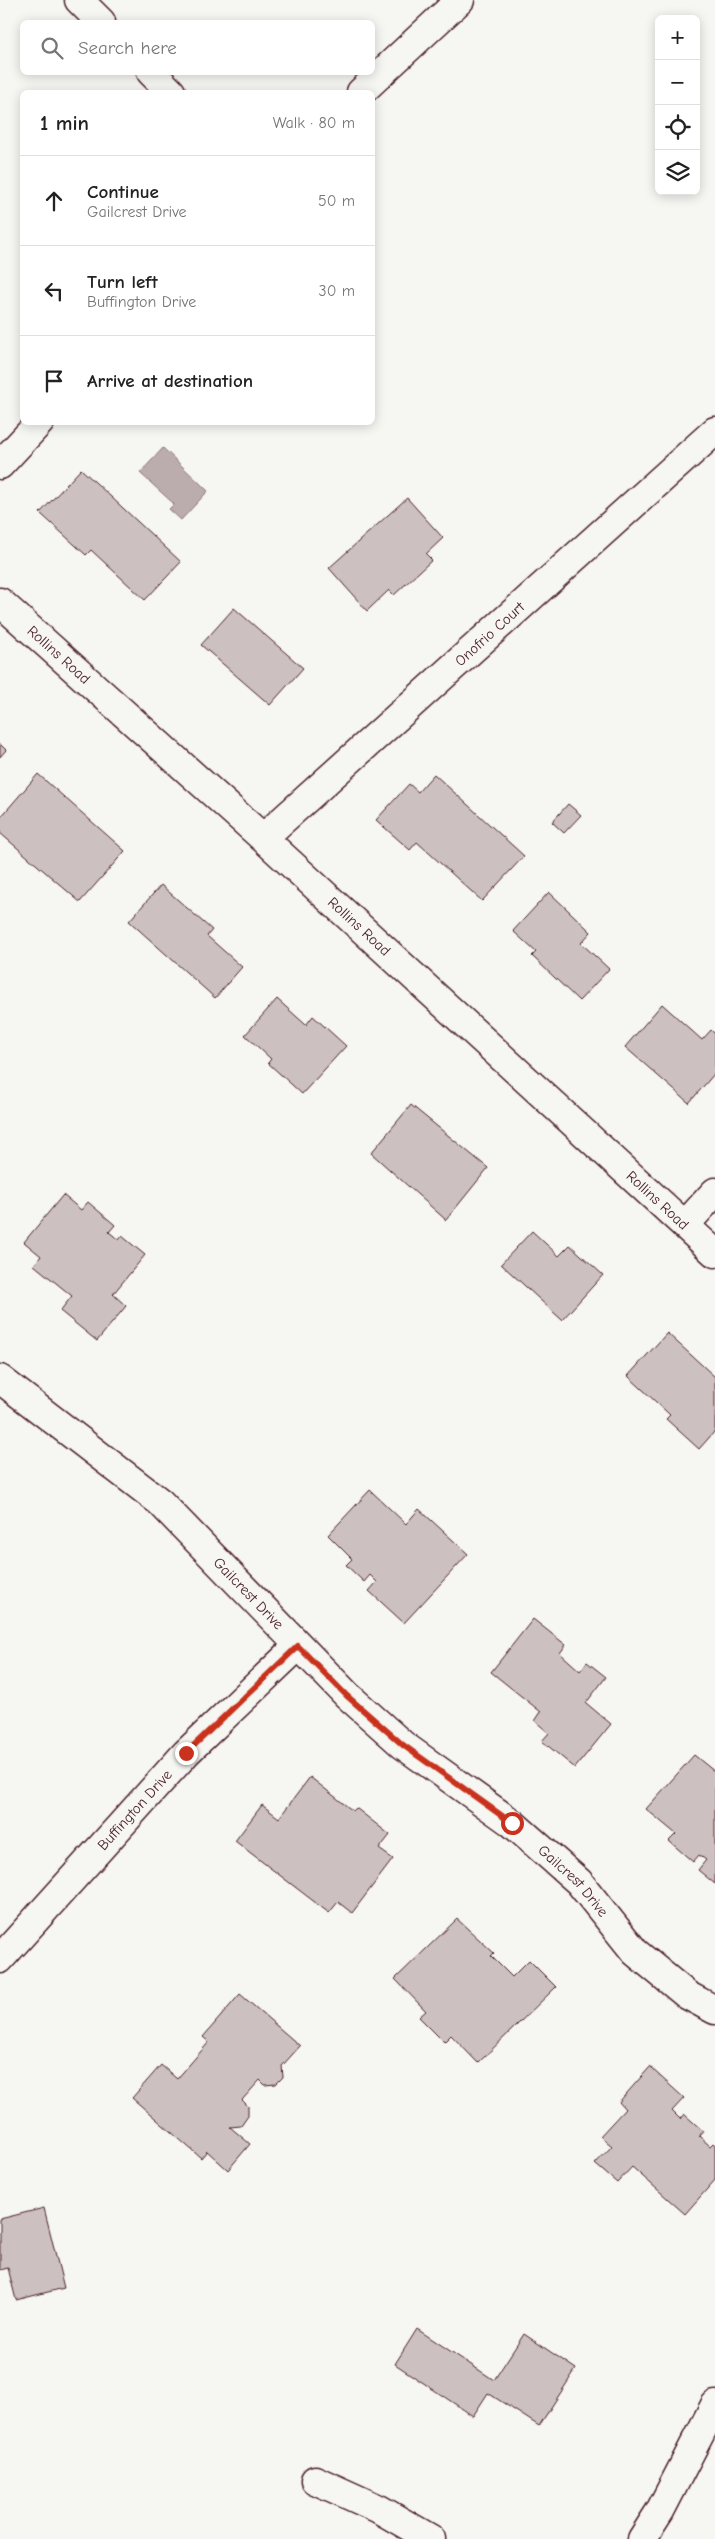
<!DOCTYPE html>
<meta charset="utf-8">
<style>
:root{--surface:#fff;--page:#f6f6f6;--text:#222;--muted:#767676;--line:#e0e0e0}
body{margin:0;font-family:"Comic Neue",sans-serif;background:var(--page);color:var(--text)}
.controls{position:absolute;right:15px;top:15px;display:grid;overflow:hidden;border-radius:8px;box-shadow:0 2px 12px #0003}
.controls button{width:45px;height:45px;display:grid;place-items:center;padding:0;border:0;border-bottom:1px solid var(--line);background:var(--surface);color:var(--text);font:25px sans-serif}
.stop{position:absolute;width:15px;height:15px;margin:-11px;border:4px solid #c8321e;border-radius:50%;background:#fff}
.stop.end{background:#c8321e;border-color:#fff;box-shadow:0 1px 5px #0008}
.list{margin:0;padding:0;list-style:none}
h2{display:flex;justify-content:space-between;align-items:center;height:65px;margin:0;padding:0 20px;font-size:21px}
h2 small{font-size:16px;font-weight:400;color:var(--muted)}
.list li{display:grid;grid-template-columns:32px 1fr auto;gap:15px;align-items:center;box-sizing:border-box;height:90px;padding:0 20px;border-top:1px solid var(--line)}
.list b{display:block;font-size:19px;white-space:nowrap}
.list p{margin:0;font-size:16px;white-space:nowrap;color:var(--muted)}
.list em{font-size:16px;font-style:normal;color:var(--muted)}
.icon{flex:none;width:28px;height:28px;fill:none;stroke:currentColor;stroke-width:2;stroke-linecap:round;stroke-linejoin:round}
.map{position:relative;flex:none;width:715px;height:2539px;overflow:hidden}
.search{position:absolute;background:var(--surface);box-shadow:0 2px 12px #0003;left:20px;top:20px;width:355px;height:55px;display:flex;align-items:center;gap:12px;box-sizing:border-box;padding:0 18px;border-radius:8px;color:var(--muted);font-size:19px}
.panel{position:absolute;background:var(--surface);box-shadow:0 2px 12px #0003;left:20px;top:90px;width:355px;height:335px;border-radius:8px}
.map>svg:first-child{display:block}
.water{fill:#bbadae;stroke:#8e747a}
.building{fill:#ccc1c0;stroke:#4a1f2b}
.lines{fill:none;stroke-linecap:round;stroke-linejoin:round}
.minor-casing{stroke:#4a1f2b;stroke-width:31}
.minor{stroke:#f6f6f2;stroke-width:28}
.route{stroke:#c8321e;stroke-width:6}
.labels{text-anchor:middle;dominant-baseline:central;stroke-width:4;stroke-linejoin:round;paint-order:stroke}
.street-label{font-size:15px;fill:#4a1f2b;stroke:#f6f6f2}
</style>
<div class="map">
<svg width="715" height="2539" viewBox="0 0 715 2539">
<rect width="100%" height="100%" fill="#f6f6f2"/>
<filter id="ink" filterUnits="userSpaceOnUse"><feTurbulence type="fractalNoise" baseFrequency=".02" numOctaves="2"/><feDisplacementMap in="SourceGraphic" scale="10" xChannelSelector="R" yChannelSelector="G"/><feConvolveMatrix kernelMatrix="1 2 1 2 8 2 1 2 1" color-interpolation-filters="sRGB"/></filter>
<g filter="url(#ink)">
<polygon class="water" points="163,448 208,491 181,520 169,509 174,504 140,473"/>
<g class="building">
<polygon points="81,469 181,562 145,600 91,550 86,555 40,513"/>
<polygon points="407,498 443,538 426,554 432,560 394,595 389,590 367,611 329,568"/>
<polygon points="234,608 303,668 270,705 201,645"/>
<polygon points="0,744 6,750 0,757"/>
<polygon points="38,774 125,851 80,902 0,833 0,818"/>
<polygon points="434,774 524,856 482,901 417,842 410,850 376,820 409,784 418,792"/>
<polygon points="568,804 581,815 564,833 552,822"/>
<polygon points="161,885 212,930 207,936 242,967 215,998 129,921"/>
<polygon points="549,892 591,932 581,943 609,969 579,1001 532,956 536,952 513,931"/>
<polygon points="277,999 306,1025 313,1016 346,1046 302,1094 268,1063 271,1059 245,1035"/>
<polygon points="662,1004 702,1040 711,1030 715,1034 715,1073 689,1103 625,1047"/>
<polygon points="411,1105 488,1168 446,1220 371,1153"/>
<polygon points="63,1195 81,1210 88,1202 115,1225 109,1232 119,1240 122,1236 145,1255 113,1294 126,1306 97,1341 60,1311 72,1296 34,1265 41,1256 24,1242"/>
<polygon points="532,1231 559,1256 570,1245 603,1275 562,1320 501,1264"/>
<polygon points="667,1333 715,1377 715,1431 699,1449 666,1419 670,1415 628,1376"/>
<polygon points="370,1490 406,1524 419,1509 468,1554 404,1623 369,1591 377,1582 370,1575 364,1582 346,1565 352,1559 328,1535"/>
<polygon points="533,1619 566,1645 560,1653 580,1671 587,1662 606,1677 586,1703 611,1724 575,1768 542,1741 549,1733 535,1721 541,1712 491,1672"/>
<polygon points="694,1755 715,1772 715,1884 698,1870 706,1860 699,1855 693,1862 669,1841 676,1834 646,1809"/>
<polygon points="310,1777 353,1811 356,1808 390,1835 379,1849 393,1859 352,1913 338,1902 329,1913 235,1841 262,1805 279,1818"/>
<polygon points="457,1919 494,1953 491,1956 512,1977 529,1960 556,1987 478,2063 451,2035 444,2042 419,2017 426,2011 395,1979"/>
<polygon points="240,1994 300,2046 282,2066 283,2077 276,2084 265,2085 260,2080 242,2100 248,2106 248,2116 241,2126 230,2127 250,2144 228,2170 207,2151 201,2158 132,2098 161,2065 177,2079 209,2042 203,2037"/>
<polygon points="650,2067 684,2098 672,2111 680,2119 684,2114 703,2131 699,2136 710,2146 713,2143 715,2145 715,2180 685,2214 632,2167 617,2183 595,2164 612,2146 600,2136 625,2109 619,2102"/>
<polygon points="44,2208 64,2288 16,2300 8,2268 0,2270 0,2219"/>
<polygon points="417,2329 494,2380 524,2334 576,2369 539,2426 488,2393 473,2416 395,2364"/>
</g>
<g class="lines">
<g class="minor-casing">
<g id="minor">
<polyline points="79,0 101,22"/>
<polyline points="151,72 171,92"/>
<polyline points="361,92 460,0"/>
<polyline points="0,465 40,422"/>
<path id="s1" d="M0 602 263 838 715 1253"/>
<path id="s2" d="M263 838 715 431"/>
<polyline points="685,1225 715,1192"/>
<path id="s3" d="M0 1379 160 1502 347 1695 403 1745 512 1823 579 1882 635 1952 687 1995 715 2010"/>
<path id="s4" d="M0 1959 186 1753 298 1646"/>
<polyline points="315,2480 379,2509 431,2539"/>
<polyline points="642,2539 660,2511 715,2405"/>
</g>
</g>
<use href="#minor" class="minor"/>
</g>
</g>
<g class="lines" filter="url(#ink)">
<polyline class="route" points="186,1753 298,1646 347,1696 403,1745 512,1823"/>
</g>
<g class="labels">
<g class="street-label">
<text stroke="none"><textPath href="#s2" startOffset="305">Onofrio Court</textPath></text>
<text stroke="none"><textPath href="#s1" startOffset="79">Rollins Road</textPath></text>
<text stroke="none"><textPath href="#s1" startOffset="484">Rollins Road</textPath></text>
<text stroke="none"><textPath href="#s1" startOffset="889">Rollins Road</textPath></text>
<text stroke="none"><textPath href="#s3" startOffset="329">Gailcrest Drive</textPath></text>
<text stroke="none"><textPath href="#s4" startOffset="201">Buffington Drive</textPath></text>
<text stroke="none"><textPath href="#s3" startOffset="764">Gailcrest Drive</textPath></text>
</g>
</g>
</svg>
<div class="controls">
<button>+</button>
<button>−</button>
<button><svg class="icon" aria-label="locate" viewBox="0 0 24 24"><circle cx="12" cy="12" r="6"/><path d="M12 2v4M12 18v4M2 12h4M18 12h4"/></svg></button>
<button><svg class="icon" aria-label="layers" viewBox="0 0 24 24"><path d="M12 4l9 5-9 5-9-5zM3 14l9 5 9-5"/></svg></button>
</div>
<div class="stop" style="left:512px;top:1823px"></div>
<div class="stop end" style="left:186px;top:1753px"></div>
<div class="search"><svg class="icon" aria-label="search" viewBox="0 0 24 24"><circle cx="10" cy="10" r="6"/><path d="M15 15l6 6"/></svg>Search here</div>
<section class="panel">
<h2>1 min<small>Walk · 80 m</small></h2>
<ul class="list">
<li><svg class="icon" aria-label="ahead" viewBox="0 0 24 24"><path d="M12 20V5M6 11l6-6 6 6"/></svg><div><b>Continue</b><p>Gailcrest Drive</p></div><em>50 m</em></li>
<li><svg class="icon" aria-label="left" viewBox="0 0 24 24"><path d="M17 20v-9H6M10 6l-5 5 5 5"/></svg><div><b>Turn left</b><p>Buffington Drive</p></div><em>30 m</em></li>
<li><svg class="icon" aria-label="arrive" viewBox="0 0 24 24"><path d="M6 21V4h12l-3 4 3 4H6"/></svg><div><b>Arrive at destination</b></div></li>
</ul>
</section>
</div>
